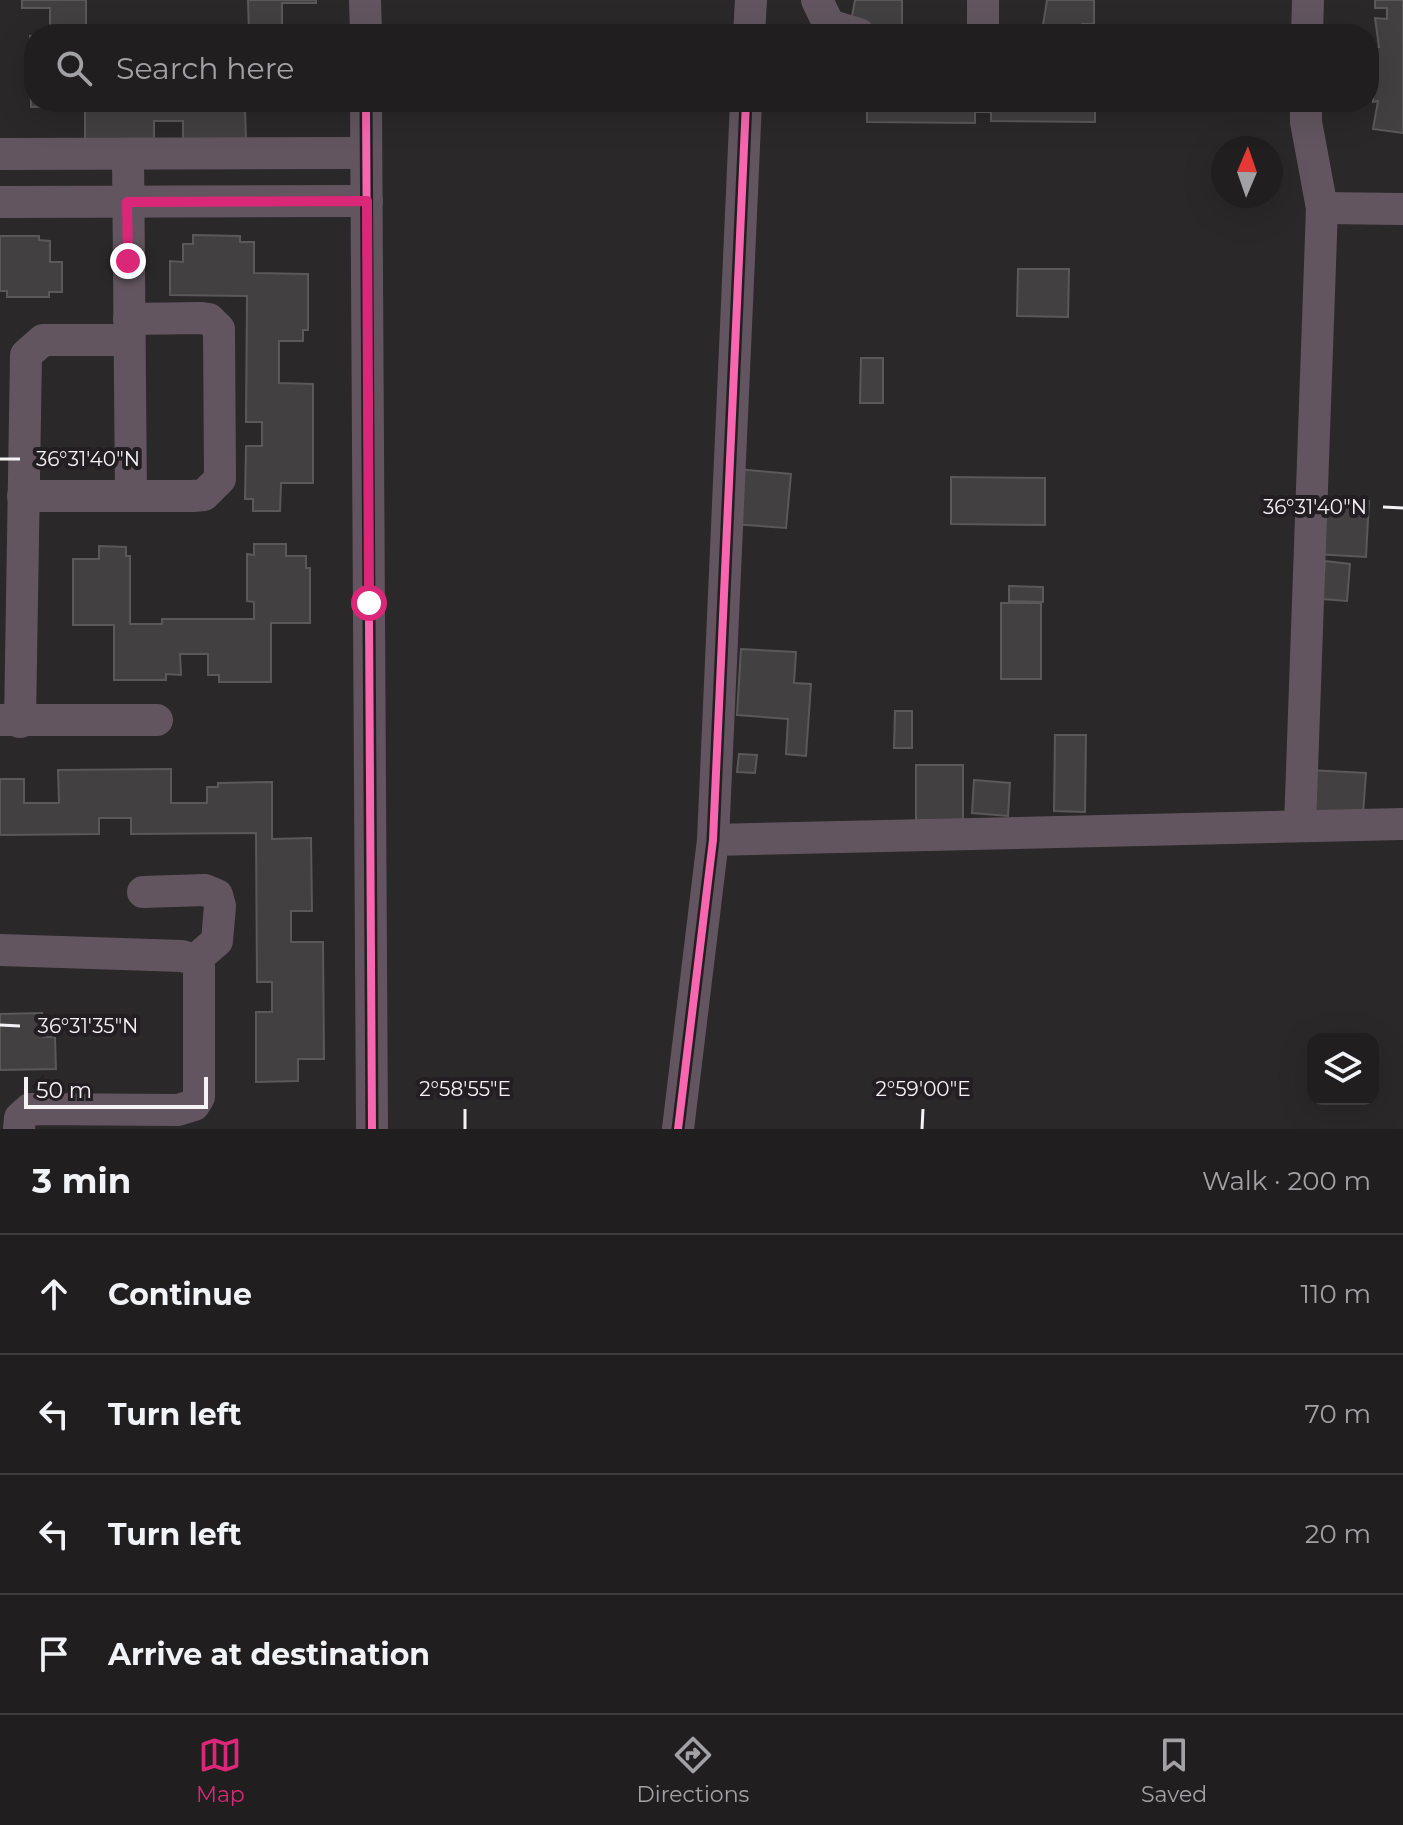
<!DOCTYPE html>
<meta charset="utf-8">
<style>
:root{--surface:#201e1f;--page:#2d2b2c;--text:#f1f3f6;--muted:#a2a2a4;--line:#3d3c3d;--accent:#db2777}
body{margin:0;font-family:Montserrat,sans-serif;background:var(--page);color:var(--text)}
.controls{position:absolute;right:24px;bottom:24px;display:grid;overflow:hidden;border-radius:16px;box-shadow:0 8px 32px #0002}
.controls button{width:72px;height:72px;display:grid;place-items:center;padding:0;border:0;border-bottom:2px solid var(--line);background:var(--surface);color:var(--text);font:40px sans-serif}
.compass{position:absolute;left:1211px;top:136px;width:72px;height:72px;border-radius:50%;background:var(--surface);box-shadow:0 8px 32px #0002;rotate:2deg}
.scale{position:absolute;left:24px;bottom:20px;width:184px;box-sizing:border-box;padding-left:8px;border:4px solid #f5f2f5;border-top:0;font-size:22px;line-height:28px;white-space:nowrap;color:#f5f2f5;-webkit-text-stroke:6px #221e21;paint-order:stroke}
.stop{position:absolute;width:24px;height:24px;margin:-18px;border:6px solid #db2777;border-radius:50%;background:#fff}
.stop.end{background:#db2777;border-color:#fff;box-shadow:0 2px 8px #0008}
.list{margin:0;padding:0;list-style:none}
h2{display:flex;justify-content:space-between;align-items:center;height:104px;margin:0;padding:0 32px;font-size:34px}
h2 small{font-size:26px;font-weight:400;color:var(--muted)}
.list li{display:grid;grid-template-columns:52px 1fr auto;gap:24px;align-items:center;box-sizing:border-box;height:120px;padding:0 32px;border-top:2px solid var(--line)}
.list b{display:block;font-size:30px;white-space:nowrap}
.list em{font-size:26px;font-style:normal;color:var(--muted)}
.icon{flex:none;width:44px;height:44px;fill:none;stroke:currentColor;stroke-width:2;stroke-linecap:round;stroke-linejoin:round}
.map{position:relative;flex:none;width:1403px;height:1129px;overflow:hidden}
.search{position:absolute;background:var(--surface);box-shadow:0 8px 32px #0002;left:24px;right:24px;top:24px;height:88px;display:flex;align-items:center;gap:20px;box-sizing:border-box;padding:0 28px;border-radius:32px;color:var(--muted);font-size:30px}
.sheet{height:584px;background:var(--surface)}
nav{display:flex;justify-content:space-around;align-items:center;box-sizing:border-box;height:112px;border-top:2px solid var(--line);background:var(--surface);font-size:22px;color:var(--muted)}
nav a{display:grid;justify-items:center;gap:4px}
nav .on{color:var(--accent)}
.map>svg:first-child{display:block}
.building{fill:#424041;stroke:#5a5859;stroke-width:2}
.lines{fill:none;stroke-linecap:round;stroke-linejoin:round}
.minor{stroke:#62555f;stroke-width:32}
.cycleway-casing{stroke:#221e21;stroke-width:13}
.cycleway{stroke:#f766af;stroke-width:8}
.route{stroke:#db2777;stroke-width:10}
.ticks{fill:none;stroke:#f5f2f5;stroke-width:3}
.ticks-label{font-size:20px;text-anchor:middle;fill:#f5f2f5;stroke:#221e21;stroke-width:8;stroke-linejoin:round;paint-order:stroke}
</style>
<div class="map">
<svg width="1403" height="1129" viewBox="0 0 1403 1129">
<rect width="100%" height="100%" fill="#2a2829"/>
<g class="building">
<polygon points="22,0 86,0 86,34 50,34 50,8 22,8"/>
<polygon points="248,0 316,0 316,3 282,3 282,34 249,34"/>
<polygon points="855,0 902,0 902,26 890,25 890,30 850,27"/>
<polygon points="1047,0 1094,0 1094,24 1082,24 1082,29 1043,25"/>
<polygon points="1375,0 1403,0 1403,133 1373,129 1378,101 1373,102 1374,47 1379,47 1375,18 1387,19 1387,8 1375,8"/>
<polygon points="30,36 34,36 34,102 307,102 307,107 245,107 246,141 183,141 183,121 154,121 154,143 85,144 85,106 31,107"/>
<polygon points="862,102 1102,102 1102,107 1095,107 1095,122 991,121 991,112 975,112 975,123 867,122 867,110 862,110"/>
<polygon points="193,235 240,236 240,242 254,242 254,273 308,274 308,330 303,330 303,341 279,341 279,383 313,384 313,483 281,483 280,511 253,511 253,499 245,499 246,446 262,446 262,422 246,422 247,296 170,295 170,261 183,262 183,244 193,244"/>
<polygon points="0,236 39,236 39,240 50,241 50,262 62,262 62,292 49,292 49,297 7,297 7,291 0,291"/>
<polygon points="1018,269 1069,269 1068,317 1017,316"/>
<polygon points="861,358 883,358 883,403 860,403"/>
<polygon points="737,469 791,474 786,528 732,524"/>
<polygon points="951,477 1045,478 1045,525 951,524"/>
<polygon points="1318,498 1369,501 1366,557 1315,554"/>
<polygon points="254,544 286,544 286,556 306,556 306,568 310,568 310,623 271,623 271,682 219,682 219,675 208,675 208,654 180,654 181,675 166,674 166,680 114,680 114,625 73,625 73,559 99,559 99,546 126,547 126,556 130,556 130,624 162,624 162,619 254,619 254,602 247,601 247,554 254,555"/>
<polygon points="1325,561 1350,564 1347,601 1322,599"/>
<polygon points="1009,586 1043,587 1043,602 1009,601"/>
<rect x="1001" y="603" width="40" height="76"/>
<polygon points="741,649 796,652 794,683 811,684 806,756 786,754 788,719 737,715"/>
<polygon points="895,711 912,711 912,748 894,748"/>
<polygon points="1055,735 1086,735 1085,812 1054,811"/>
<polygon points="739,754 757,755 755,773 737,772"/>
<rect x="916" y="765" width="47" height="59"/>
<polygon points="171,769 171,803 207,803 207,787 218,787 218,783 272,782 272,839 311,838 312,911 291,911 291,942 323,942 324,1059 298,1059 298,1081 256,1082 256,1012 272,1012 272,982 257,982 256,833 131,834 131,818 99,818 99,834 0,835 0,779 24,779 24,803 59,803 58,770"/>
<polygon points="1309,770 1366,773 1363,814 1307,811"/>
<polygon points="974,780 1010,783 1008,816 972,813"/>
<polygon points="42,1013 43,1037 55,1037 56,1069 0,1070 0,1014"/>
</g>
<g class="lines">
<g class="minor">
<polyline points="365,0 366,34"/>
<polyline points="817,0 829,25 859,34"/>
<polyline points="749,34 751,0"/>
<polyline points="983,34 983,0"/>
<polyline points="1307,34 1308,0"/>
<polyline points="366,102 372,1129"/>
<polyline points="0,154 366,153"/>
<polyline points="128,154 131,495"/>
<polyline points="0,202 367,201"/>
<polyline points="1322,208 1403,209"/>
<polyline points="23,496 193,496 204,495 220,479 219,329 209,319 202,318 129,319"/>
<polyline points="0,720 157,720"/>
<polyline points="20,722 26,355 43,340 129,340"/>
<polyline points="1300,826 1322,208 1306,122 1306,102"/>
<polyline points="713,840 1403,824"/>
<polyline points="143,892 205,890 217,895 220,906 217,941 195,960"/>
<polyline points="0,950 182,956 195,960 199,966 199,1097 194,1105 178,1110 30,1109 20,1118 19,1129"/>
<polyline points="678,1129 713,840 746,102"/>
</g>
<g class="cycleway-casing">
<g id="cycleway">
<polyline points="366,102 372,1129"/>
<polyline points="678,1129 713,840 746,102"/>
</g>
</g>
<use href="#cycleway" class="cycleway"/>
</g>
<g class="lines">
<polyline class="route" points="128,261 127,202 367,201 369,603"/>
</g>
<path class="ticks" d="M0 459H20M1383 507 1403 508M0 1025 20 1026M465 1129V1109M922 1129 923 1109"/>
<g class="ticks-label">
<text x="88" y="466">36°31'40"N</text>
<text x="1315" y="514">36°31'40"N</text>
<text x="88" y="1033">36°31'35"N</text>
<text x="465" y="1096">2°58'55"E</text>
<text x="923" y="1096">2°59'00"E</text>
</g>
</svg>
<div class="controls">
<button><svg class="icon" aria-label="layers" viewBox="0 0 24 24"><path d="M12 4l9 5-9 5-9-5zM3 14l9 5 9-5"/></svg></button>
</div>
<svg class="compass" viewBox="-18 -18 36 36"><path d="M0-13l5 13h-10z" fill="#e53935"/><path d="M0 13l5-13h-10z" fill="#a2a2a4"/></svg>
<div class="scale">50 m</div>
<div class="stop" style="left:369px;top:603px"></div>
<div class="stop end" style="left:128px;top:261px"></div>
<div class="search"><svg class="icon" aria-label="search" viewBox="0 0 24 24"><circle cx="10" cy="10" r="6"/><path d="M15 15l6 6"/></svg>Search here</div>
</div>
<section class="sheet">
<h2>3 min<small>Walk · 200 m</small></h2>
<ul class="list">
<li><svg class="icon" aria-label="ahead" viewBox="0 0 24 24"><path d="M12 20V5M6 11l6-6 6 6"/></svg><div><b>Continue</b></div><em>110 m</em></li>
<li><svg class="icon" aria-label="left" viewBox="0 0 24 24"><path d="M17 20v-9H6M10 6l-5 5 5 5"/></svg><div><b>Turn left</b></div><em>70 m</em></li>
<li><svg class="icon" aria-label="left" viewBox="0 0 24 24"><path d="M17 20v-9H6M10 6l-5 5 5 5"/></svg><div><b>Turn left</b></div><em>20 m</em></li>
<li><svg class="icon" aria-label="arrive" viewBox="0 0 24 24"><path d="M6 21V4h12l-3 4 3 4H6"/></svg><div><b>Arrive at destination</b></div></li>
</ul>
</section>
<nav>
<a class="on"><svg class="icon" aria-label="map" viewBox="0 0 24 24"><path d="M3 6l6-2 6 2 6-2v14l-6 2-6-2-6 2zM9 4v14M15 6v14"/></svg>Map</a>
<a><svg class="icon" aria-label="directions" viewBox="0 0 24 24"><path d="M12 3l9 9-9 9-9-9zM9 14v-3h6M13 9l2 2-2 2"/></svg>Directions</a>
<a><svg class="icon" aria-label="saved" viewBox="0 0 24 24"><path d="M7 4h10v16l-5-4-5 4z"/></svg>Saved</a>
</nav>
